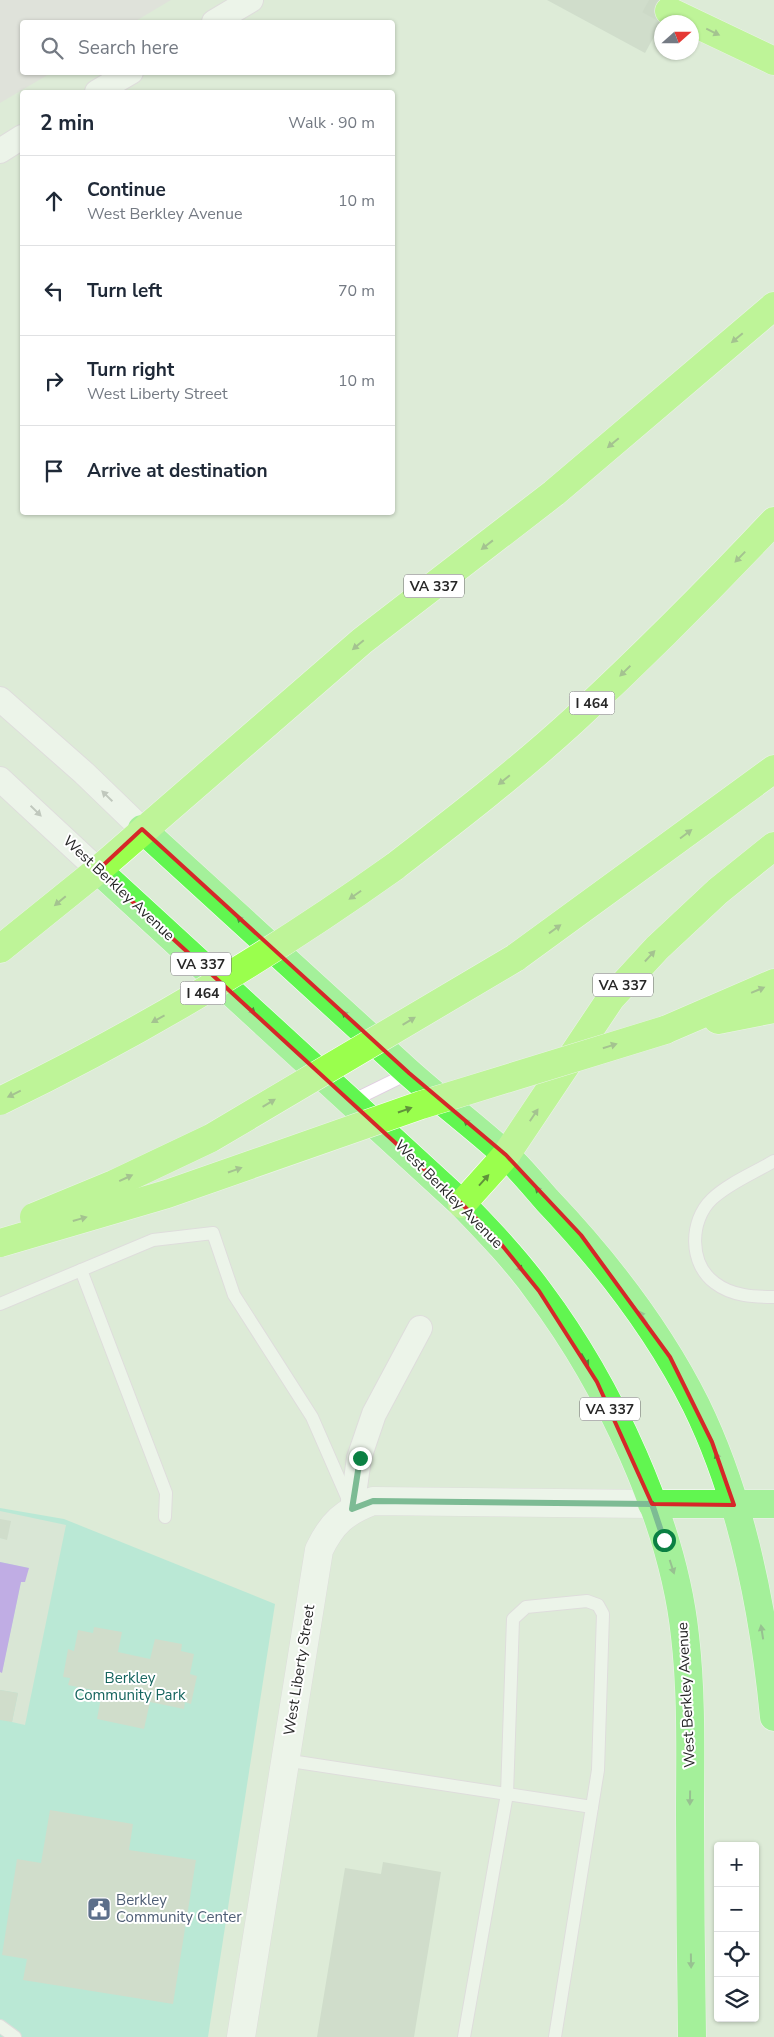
<!DOCTYPE html>
<meta charset="utf-8">
<style>
:root{--surface:#fff;--page:#f2f2f3;--text:#1f2937;--muted:#747a83;--line:#e0e1e3}
body{margin:0;font-family:"Nunito Sans",sans-serif;background:var(--page);color:var(--text)}
.controls{position:absolute;right:15px;bottom:15px;display:grid;overflow:hidden;border-radius:5px;box-shadow:0 1px 4px #0004}
.controls button{width:45px;height:45px;display:grid;place-items:center;padding:0;border:0;border-bottom:1px solid var(--line);background:var(--surface);color:var(--text);font:25px sans-serif}
.compass{position:absolute;left:654px;top:15px;width:45px;height:45px;border-radius:50%;background:var(--surface);box-shadow:0 1px 4px #0004;rotate:69deg}
.stop{position:absolute;width:15px;height:15px;margin:-11px;border:4px solid #0b8043;border-radius:50%;background:#fff}
.stop.end{background:#0b8043;border-color:#fff;box-shadow:0 1px 5px #0008}
.list{margin:0;padding:0;list-style:none}
h2{display:flex;justify-content:space-between;align-items:center;height:65px;margin:0;padding:0 20px;font-size:21px}
h2 small{font-size:16px;font-weight:400;color:var(--muted)}
.list li{display:grid;grid-template-columns:32px 1fr auto;gap:15px;align-items:center;box-sizing:border-box;height:90px;padding:0 20px;border-top:1px solid var(--line)}
.list b{display:block;font-size:19px;white-space:nowrap}
.list p{margin:0;font-size:16px;white-space:nowrap;color:var(--muted)}
.list em{font-size:16px;font-style:normal;color:var(--muted)}
.icon{flex:none;width:28px;height:28px;fill:none;stroke:currentColor;stroke-width:2;stroke-linecap:round;stroke-linejoin:round}
.map{position:relative;flex:none;width:774px;height:2037px;overflow:hidden}
.search{position:absolute;background:var(--surface);box-shadow:0 1px 4px #0004;left:20px;top:20px;width:375px;height:55px;display:flex;align-items:center;gap:12px;box-sizing:border-box;padding:0 18px;border-radius:5px;color:var(--muted);font-size:19px}
.panel{position:absolute;background:var(--surface);box-shadow:0 1px 4px #0004;left:20px;top:90px;width:375px;height:425px;border-radius:5px}
.map>svg:first-child{display:block}
.industrial{fill:#e2d8de}
.green{fill:#90e5d3}
.plaza{fill:#d5dfd2}
.water{fill:#9d63f3}
.building{fill:#c0ccbd}
.lines{fill:none;stroke-linecap:round;stroke-linejoin:round}
.motorway-tunnel{stroke:#b9c4b4;stroke-width:28;stroke-dasharray:28 14;stroke-linecap:butt}
.service-casing{stroke:#e0cce1;stroke-width:14}
.minor-casing{stroke:#e0cce1;stroke-width:26}
.secondary-casing{stroke:#e0cce1;stroke-width:29}
.primary-casing{stroke:#fff;stroke-width:29}
.motorway-casing{stroke:#fff;stroke-width:29}
.service{stroke:#fff;stroke-width:12}
.minor{stroke:#fff;stroke-width:24}
.secondary{stroke:#fff;stroke-width:28}
.primary{stroke:#61f650;stroke-width:28}
.motorway{stroke:#9aff4d;stroke-width:28}
.motorway-bridge-casing{stroke:#fff;stroke-width:29;stroke-linecap:butt}
.motorway-bridge{stroke:#9aff4d;stroke-width:28}
.oneway{fill:#60933a}
.oneway2{fill:#9e9e9e}
.oneway3{fill:#448e3c}
.route{stroke:#0b8043;stroke-width:6}
.marked{fill:none;stroke:#d62828;stroke-width:4;stroke-linejoin:round}
.labels{text-anchor:middle;dominant-baseline:central;stroke-width:4;stroke-linejoin:round;paint-order:stroke}
.shield{fill:#fff;stroke:#686868;stroke-width:1}
.shield-label{font-size:14px;font-weight:bold;fill:#272727}
.street-label{font-size:15px;fill:#272727;stroke:#fff}
.park-label{font-size:15px;fill:#16655f;stroke:#fff}
.service-label{font-size:15px;fill:#4e5e75;stroke:#fff;text-anchor:start}
</style>
<div class="map">
<svg width="774" height="2037" viewBox="0 0 774 2037">
<rect width="100%" height="100%" fill="#ddebd7"/>
<polygon class="industrial" points="0,0 171,0 134,22 22,22 22,72 51,73 0,103"/>
<polygon class="green" points="0,1508 64,1519 275,1604 208,2037 0,2037"/>
<polygon class="plaza" points="0,1511 66,1525 25,1725 12,1722 18,1693 0,1690 0,1672 2,1672 21,1581 28,1568 0,1562 0,1538 7,1539 0,1519"/>
<polygon class="water" points="0,1562 29,1568 25,1582 21,1582 2,1673 0,1672"/>
<g class="building">
<polygon points="547,0 674,0 645,53"/>
<polygon points="0,1519 11,1521 7,1540 0,1538"/>
<polygon points="94,1627 122,1632 118,1652 150,1659 155,1639 182,1644 181,1651 194,1654 190,1674 197,1676 191,1704 185,1702 184,1709 150,1702 144,1729 97,1719 102,1692 68,1685 70,1678 63,1677 68,1649 74,1651 78,1630 93,1633"/>
<polygon points="0,1690 18,1693 12,1722 0,1720"/>
<polygon points="50,1810 133,1824 129,1850 196,1860 173,2004 23,1980 27,1959 2,1955 17,1859 41,1863"/>
<polygon points="383,1862 441,1872 414,2037 317,2037 345,1868 381,1874"/>
</g>
<g class="lines">
<polyline class="motorway-tunnel" points="649,0 669,11"/>
<g class="service-casing">
<g id="service">
<polyline points="352,1101 409,1073"/>
<path d="M774 1161C754 1173 729 1183 712 1199 689 1221 689 1264 715 1283 732 1296 754 1297 774 1297"/>
<polyline points="81,1270 166,1493 165,1517"/>
<polyline points="0,1304 153,1240 213,1233 234,1295 312,1417 350,1504"/>
<polyline points="284,1760 592,1807 555,2037"/>
<polyline points="0,2026 15,2037"/>
<polyline points="464,2037 507,1794 513,1619 526,1607 587,1601 598,1605 603,1614 598,1770 592,1807"/>
</g>
</g>
<g class="minor-casing">
<g id="minor">
<polyline points="214,22 251,0"/>
<polyline points="97,92 131,72"/>
<polyline points="0,151 22,137"/>
<polyline points="0,699 84,773 142,829"/>
<polyline points="0,779 98,870"/>
<polyline points="352,1509 359,1458 374,1414 420,1328"/>
</g>
</g>
<g class="secondary-casing">
<path id="secondary" d="M241 2037 319 1550C332 1523 344 1512 373 1501L652 1504"/>
</g>
<g class="primary-casing">
<g id="primary">
<path d="M142 829C230 909 318 990 406 1070 438 1099 473 1125 505 1154 520 1168 533 1184 547 1200 605 1261 658 1329 696 1405 742 1499 764 1613 774 1717"/>
<path d="M98 870 462 1204C489 1232 516 1260 539 1292 608 1384 673 1521 685 1636 692 1696 690 1757 690 1816 690 1890 691 1963 692 2037"/>
<polyline points="652,1504 774,1504"/>
</g>
</g>
<g class="motorway-casing">
<g id="motorway">
<polyline points="669,11 774,61"/>
<path d="M394 867C455 820 516 773 573 721 642 657 709 590 774 521"/>
<polyline points="0,949 98,870 362,641 554,493 774,306"/>
<polyline points="515,958 774,769"/>
<polyline points="718,1020 774,1009"/>
<polyline points="665,1030 774,983"/>
<polyline points="462,1204 506,1155 611,998 657,948 718,891 774,846"/>
</g>
</g>
<use href="#service" class="service"/>
<use href="#minor" class="minor"/>
<use href="#secondary" class="secondary"/>
<use href="#primary" class="primary"/>
<use href="#motorway" class="motorway"/>
<g class="motorway-bridge-casing">
<g id="motorway-bridge">
<path d="M0 1101C138 1034 269 956 394 867"/>
<polyline points="34,1217 114,1184 211,1138 515,958"/>
<polyline points="0,1243 167,1194 421,1105 665,1030"/>
</g>
</g>
<use href="#motorway-bridge" class="motorway-bridge"/>
</g>
<defs><path id="oneway-solid" d="M-6-.8H1V-3.2L6.5 0L1 3.2V.8H-6Z" transform="scale(1.25)"/></defs>
<g class="oneway">
<use href="#oneway-solid" transform="translate(713 32) rotate(26)"/>
<use href="#oneway-solid" transform="translate(737 338) rotate(140)"/>
<use href="#oneway-solid" transform="translate(613 443) rotate(140)"/>
<use href="#oneway-solid" transform="translate(487 545) rotate(142)"/>
<use href="#oneway-solid" transform="translate(740 557) rotate(134)"/>
<use href="#oneway-solid" transform="translate(358 645) rotate(140)"/>
<use href="#oneway-solid" transform="translate(625 671) rotate(136)"/>
<use href="#oneway-solid" transform="translate(504 780) rotate(141)"/>
<use href="#oneway-solid" transform="translate(686 834) rotate(-37)"/>
<use href="#oneway-solid" transform="translate(355 895) rotate(145)"/>
<use href="#oneway-solid" transform="translate(60 901) rotate(140)"/>
<use href="#oneway-solid" transform="translate(555 929) rotate(-36)"/>
<use href="#oneway-solid" transform="translate(650 956) rotate(-47)"/>
<use href="#oneway-solid" transform="translate(758 990) rotate(-23)"/>
<use href="#oneway-solid" transform="translate(158 1019) rotate(151)"/>
<use href="#oneway-solid" transform="translate(409 1021) rotate(-31)"/>
<use href="#oneway-solid" transform="translate(610 1046) rotate(-17)"/>
<use href="#oneway-solid" transform="translate(14 1094) rotate(154)"/>
<use href="#oneway-solid" transform="translate(269 1103) rotate(-31)"/>
<use href="#oneway-solid" transform="translate(405 1110) rotate(-19)"/>
<use href="#oneway-solid" transform="translate(534 1115) rotate(-56)"/>
<use href="#oneway-solid" transform="translate(235 1170) rotate(-19)"/>
<use href="#oneway-solid" transform="translate(126 1178) rotate(-25)"/>
<use href="#oneway-solid" transform="translate(484 1180) rotate(-48)"/>
<use href="#oneway-solid" transform="translate(80 1219) rotate(-16)"/>
</g>
<g class="oneway2">
<use href="#oneway-solid" transform="translate(107 796) rotate(-136)"/>
<use href="#oneway-solid" transform="translate(36 811) rotate(44)"/>
</g>
<g class="oneway3">
<use href="#oneway-solid" transform="translate(242 921) rotate(-138)"/>
<use href="#oneway-solid" transform="translate(250 1009) rotate(42)"/>
<use href="#oneway-solid" transform="translate(347 1016) rotate(-138)"/>
<use href="#oneway-solid" transform="translate(469 1124) rotate(-140)"/>
<use href="#oneway-solid" transform="translate(540 1192) rotate(-133)"/>
<use href="#oneway-solid" transform="translate(518 1266) rotate(51)"/>
<use href="#oneway-solid" transform="translate(643 1317) rotate(-124)"/>
<use href="#oneway-solid" transform="translate(585 1360) rotate(60)"/>
<use href="#oneway-solid" transform="translate(718 1459) rotate(-109)"/>
<use href="#oneway-solid" transform="translate(672 1567) rotate(72)"/>
<use href="#oneway-solid" transform="translate(762 1632) rotate(-99)"/>
<use href="#oneway-solid" transform="translate(690 1798) rotate(91)"/>
<use href="#oneway-solid" transform="translate(691 1961) rotate(89)"/>
</g>
<g class="lines">
<polyline class="route" points="360,1458 352,1509 373,1501 652,1504 664,1540"/>
</g>
<path d="M0 0H774V2037H0ZM142 829 409 1073 506 1155 581 1235 670 1357 712 1442 734 1505 652 1504 597 1382 539 1291 501 1244 462 1204 98 870Z" fill="#ddebd7" fill-opacity=".55" fill-rule="evenodd"/>
<path class="marked" d="M142 829 409 1073 506 1155 581 1235 670 1357 712 1442 734 1505 652 1504 597 1382 539 1291 501 1244 462 1204 98 870Z"/>
<defs>
<g id="civic-square" transform="scale(1.25)"><rect x="-9" y="-9" width="18" height="18" rx="4" fill="#5c6f8a" stroke="#fff"/><path d="M-.6-6.5H3V-4.5H.6V-3L4-1V1h2V6H-6V1h2V-1L-.6-3ZM-1.2 2.5V6h2.4V2.5Z" fill="#fff"/></g>
</defs>
<g fill-rule="evenodd">
<use href="#civic-square" x="99" y="1909"/>
</g>
<g class="labels">
<g class="shield">
<rect x="404" y="574.5" width="60" height="23" rx="4"/>
<rect x="569.5" y="691.5" width="45" height="23" rx="4"/>
<rect x="171" y="952.5" width="60" height="23" rx="4"/>
<rect x="593" y="973.5" width="60" height="23" rx="4"/>
<rect x="180.5" y="981.5" width="45" height="23" rx="4"/>
<rect x="580" y="1397.5" width="60" height="23" rx="4"/>
</g>
<g class="shield-label">
<text x="434" y="586">VA 337</text>
<text x="592" y="703">I 464</text>
<text x="201" y="964">VA 337</text>
<text x="623" y="985">VA 337</text>
<text x="203" y="993">I 464</text>
<text x="610" y="1409">VA 337</text>
</g>
<g class="street-label">
<text transform="translate(119 888) rotate(43)">West Berkley Avenue</text>
<text transform="translate(449 1194) rotate(45)">West Berkley Avenue</text>
<text transform="translate(299 1670) rotate(-81)">West Liberty Street</text>
<text transform="translate(686 1695) rotate(-93)">West Berkley Avenue</text>
</g>
<g class="park-label">
<text x="130" y="1678">Berkley<tspan x="130" dy="17">Community Park</tspan></text>
</g>
<g class="service-label">
<text x="116" y="1900">Berkley<tspan x="116" dy="17">Community Center</tspan></text>
</g>
</g>
</svg>
<div class="controls">
<button>+</button>
<button>−</button>
<button><svg class="icon" aria-label="locate" viewBox="0 0 24 24"><circle cx="12" cy="12" r="6"/><path d="M12 2v4M12 18v4M2 12h4M18 12h4"/></svg></button>
<button><svg class="icon" aria-label="layers" viewBox="0 0 24 24"><path d="M12 4l9 5-9 5-9-5zM3 14l9 5 9-5"/></svg></button>
</div>
<svg class="compass" viewBox="-18 -18 36 36"><path d="M0-13l5 13h-10z" fill="#e53935"/><path d="M0 13l5-13h-10z" fill="#747a83"/></svg>
<div class="stop" style="left:664px;top:1540px"></div>
<div class="stop end" style="left:360px;top:1458px"></div>
<div class="search"><svg class="icon" aria-label="search" viewBox="0 0 24 24"><circle cx="10" cy="10" r="6"/><path d="M15 15l6 6"/></svg>Search here</div>
<section class="panel">
<h2>2 min<small>Walk · 90 m</small></h2>
<ul class="list">
<li><svg class="icon" aria-label="ahead" viewBox="0 0 24 24"><path d="M12 20V5M6 11l6-6 6 6"/></svg><div><b>Continue</b><p>West Berkley Avenue</p></div><em>10 m</em></li>
<li><svg class="icon" aria-label="left" viewBox="0 0 24 24"><path d="M17 20v-9H6M10 6l-5 5 5 5"/></svg><div><b>Turn left</b></div><em>70 m</em></li>
<li><svg class="icon" aria-label="right" viewBox="0 0 24 24"><path d="M7 20v-9h11M14 6l5 5-5 5"/></svg><div><b>Turn right</b><p>West Liberty Street</p></div><em>10 m</em></li>
<li><svg class="icon" aria-label="arrive" viewBox="0 0 24 24"><path d="M6 21V4h12l-3 4 3 4H6"/></svg><div><b>Arrive at destination</b></div></li>
</ul>
</section>
</div>
